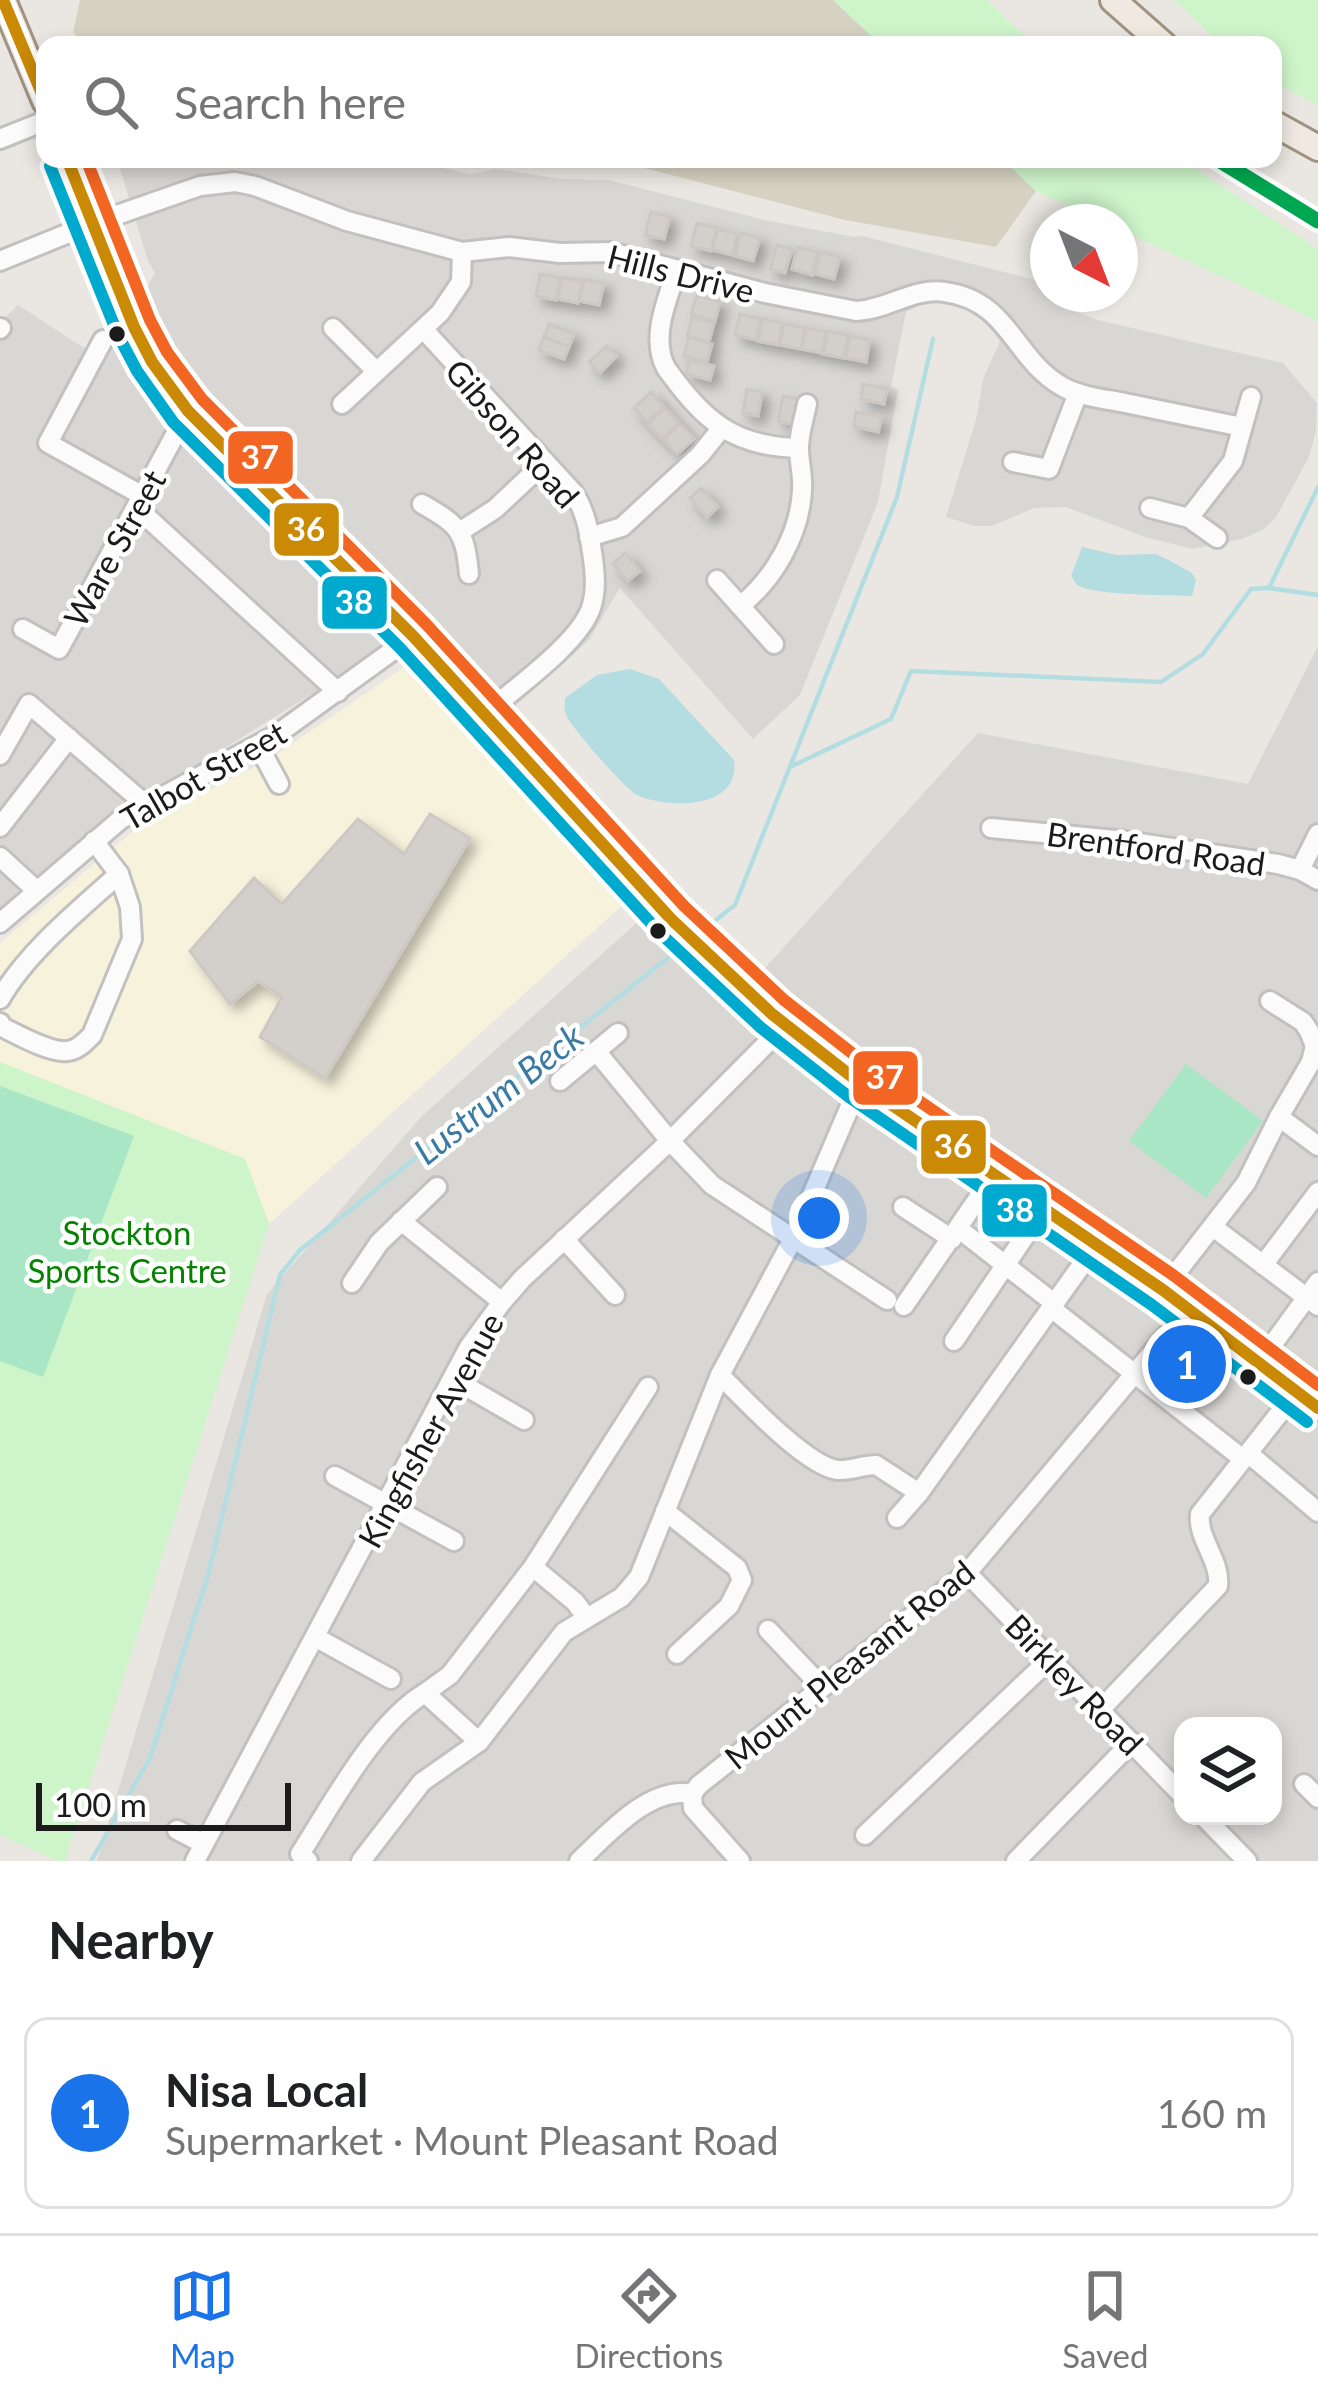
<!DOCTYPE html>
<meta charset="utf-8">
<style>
:root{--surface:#fff;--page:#f6f6f6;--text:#202124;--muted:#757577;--line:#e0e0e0;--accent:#1a73e8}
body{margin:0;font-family:Lato,sans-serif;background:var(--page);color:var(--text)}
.controls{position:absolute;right:36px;bottom:36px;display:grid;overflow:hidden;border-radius:24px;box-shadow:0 6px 18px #0003}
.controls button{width:108px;height:108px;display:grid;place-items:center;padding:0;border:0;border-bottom:3px solid var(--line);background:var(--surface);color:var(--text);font:60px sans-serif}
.compass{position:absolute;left:1030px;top:204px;width:108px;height:108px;border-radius:50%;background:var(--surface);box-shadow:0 6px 18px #0003;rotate:138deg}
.scale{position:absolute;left:36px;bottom:30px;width:255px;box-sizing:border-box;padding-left:12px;border:6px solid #1b1b1b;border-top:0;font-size:33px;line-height:42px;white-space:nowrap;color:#1b1b1b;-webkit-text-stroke:9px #fff;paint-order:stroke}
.you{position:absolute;left:819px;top:1218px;width:42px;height:42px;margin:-30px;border:9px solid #fff;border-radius:50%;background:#1a73e8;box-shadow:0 0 0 18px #1a73e833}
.badge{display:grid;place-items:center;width:78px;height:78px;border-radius:50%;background:var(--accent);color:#fff;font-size:39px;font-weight:700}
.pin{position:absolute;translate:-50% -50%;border:6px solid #fff;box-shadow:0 3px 12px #0006}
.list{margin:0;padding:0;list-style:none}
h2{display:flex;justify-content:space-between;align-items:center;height:156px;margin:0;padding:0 48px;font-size:51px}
h2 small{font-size:39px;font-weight:400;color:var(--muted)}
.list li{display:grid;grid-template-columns:78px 1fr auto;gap:36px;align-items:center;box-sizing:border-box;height:192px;margin:0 24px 24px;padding:0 24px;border:3px solid var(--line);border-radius:24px}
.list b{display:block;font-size:45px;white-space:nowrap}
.list p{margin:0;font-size:39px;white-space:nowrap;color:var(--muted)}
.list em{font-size:39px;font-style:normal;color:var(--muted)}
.icon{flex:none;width:66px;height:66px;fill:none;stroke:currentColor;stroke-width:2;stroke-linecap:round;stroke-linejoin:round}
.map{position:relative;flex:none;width:1318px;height:1861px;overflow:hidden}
.search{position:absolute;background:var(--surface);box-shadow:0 6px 18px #0003;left:36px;right:36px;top:36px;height:132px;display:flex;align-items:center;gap:30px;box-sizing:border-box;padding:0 42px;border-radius:24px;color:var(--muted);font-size:45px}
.sheet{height:372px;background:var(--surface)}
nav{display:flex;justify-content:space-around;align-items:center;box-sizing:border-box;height:168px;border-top:3px solid var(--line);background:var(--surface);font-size:33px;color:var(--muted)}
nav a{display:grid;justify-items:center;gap:6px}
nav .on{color:var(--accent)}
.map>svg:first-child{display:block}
.residential{fill:#d9d7d4;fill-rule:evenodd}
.education{fill:#f6f2dc}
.construction{fill:#d5d2c3}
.park{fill:#cef4ca}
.pitch{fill:#a9e6c5}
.water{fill:#b3dde1}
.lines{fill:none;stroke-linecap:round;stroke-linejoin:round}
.stream{stroke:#b3dde1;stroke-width:4.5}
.building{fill:#d3cfcb;stroke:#cec8c4;stroke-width:3;filter:url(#shadow)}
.minor-casing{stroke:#c2c1bf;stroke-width:24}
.major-casing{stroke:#a09280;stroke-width:30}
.minor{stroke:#fcfbfb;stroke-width:18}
.major{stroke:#f0e9e2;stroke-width:24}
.bus-1-casing{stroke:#fff;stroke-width:21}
.bus-2-casing{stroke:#fff;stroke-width:21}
.bus-3-casing{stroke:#fff;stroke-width:21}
.bus-1{stroke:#cb8a05;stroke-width:12}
.bus-2{stroke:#00a9ce;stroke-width:12}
.bus-3{stroke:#f26522;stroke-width:12}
.rail-1-casing{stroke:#fff;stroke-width:24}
.rail-1{stroke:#00a651;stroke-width:15}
.bus-dot{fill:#1b1b1b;stroke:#fff;stroke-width:4.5}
.labels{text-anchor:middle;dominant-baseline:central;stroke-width:9;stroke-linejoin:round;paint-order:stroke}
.street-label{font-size:33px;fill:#1b1b1b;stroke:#fff}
.park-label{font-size:33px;fill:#048200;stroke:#fff}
.water-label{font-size:36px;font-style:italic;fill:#3a7aa3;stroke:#fff}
.line-badge{stroke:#fff;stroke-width:4.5}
.badge-label{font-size:33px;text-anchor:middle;font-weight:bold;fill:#fff}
</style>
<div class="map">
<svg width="1318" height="1861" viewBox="0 0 1318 1861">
<defs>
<filter id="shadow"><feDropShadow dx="7" dy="7" stdDeviation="6" flood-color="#0004"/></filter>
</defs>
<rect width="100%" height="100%" fill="#eae7e2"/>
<g class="residential">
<polygon points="117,159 401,159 471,174 496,169 562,179 609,180 765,220 854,237 862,236 1048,283 1048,294 1064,294 1066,308 1098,320 1283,363 1317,403 1316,432 1308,459 1276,517 1264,529 1242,539 1193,549 1145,537 1066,507 1034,508 992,526 975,526 946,517 977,416 983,379 1000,341 981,315 966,307 942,301 926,302 906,312 891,387 898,390 878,502 800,695 753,739 620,588 589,640 512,709 352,534 318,565 397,641 139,801 0,926 0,323 18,305 104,361 155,273 148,261"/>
<path d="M1318 646V1861H97L267 1294 421 1117 642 918 764 969 978 733 1248 784ZM1183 1726H1273V1816H1183Z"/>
</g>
<polygon class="education" points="407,665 627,901 269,1224 245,1159 0,1062 0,943 144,822 267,761"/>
<g class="construction">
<polygon points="80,0 833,0 881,45 85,45 73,32"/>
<polygon points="609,159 1002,159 1036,191 996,247 845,220"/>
</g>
<g class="park">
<polygon points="833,0 987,0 1034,45 881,45"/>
<polygon points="1174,0 1318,0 1318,105 1273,82 1273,45 1221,45"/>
<polygon points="1002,159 1180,159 1318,249 1318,321 1120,230 1120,222 1103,222 1036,191"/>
<polygon points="0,1062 245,1159 269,1224 65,1861 58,1861 0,1835"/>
</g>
<g class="pitch">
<polygon points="1186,1064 1263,1121 1206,1198 1129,1141"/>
<polygon points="0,1086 134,1136 43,1377 0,1361"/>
</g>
<g class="water">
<path d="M1082 547 1117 555 1155 554 1165 558 1192 573 1196 580 1192 596C1171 595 1090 596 1076 584 1074 581 1073 578 1071 576Z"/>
<path d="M630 669 659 679 734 760C741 810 667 809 637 795 626 790 573 729 567 717 563 709 565 706 565 698L597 675Z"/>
</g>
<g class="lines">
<g class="stream">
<polyline points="1269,588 1318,487"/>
<polyline points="790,767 891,719 911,671 1161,682 1203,654 1251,589 1269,588 1318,595"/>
<polyline points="698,934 735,905 897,497 933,339"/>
<polyline points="91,1861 150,1758 208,1575 280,1275 300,1250 684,945"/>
</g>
</g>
<g class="building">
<polygon points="651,212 670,217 664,239 645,235"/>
<polygon points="697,223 717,228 711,251 691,246"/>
<polygon points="718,229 737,234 732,255 712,250"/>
<polygon points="741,233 760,238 753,261 735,256"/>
<polygon points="777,245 792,249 785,273 770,269"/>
<polygon points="798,247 818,252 812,275 792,269"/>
<polygon points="821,252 840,257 834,279 815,274"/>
<polygon points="540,274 560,278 556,300 536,296"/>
<polygon points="562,277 582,281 578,303 558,299"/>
<polygon points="584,279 604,283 599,305 580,301"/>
<polygon points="697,295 720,302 715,321 691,314"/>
<polygon points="740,314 761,319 756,340 735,335"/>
<polygon points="692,317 714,323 709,342 687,336"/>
<polygon points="763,319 783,323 778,345 758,341"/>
<polygon points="549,324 574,334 569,347 544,337"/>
<polygon points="784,324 805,328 801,349 780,345"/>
<polygon points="806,328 826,332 821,353 802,349"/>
<polygon points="828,331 848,335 844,358 823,354"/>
<polygon points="850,336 870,340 866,362 846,358"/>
<polygon points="544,337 569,347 564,359 539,350"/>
<polygon points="689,338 712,344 707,362 684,356"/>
<polygon points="607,346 617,356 600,373 589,362"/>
<polygon points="690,360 714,366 710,380 686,374"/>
<polygon points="863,384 887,389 884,404 861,399"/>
<polygon points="747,389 762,392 758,416 743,413"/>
<polygon points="651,392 664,407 647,422 634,408"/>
<polygon points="783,396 797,399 793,424 778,421"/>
<polygon points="665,408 679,423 662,439 648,424"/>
<polygon points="856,412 882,417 878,432 854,426"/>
<polygon points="680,424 694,439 677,454 664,440"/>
<polygon points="701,488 718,507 707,517 690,498"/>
<polygon points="625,553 640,571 628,581 613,564"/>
<polygon points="430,814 470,838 325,1078 260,1037 282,997 258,981 230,1004 190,951 254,878 282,904 358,819 404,854"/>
</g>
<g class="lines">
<g class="minor-casing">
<g id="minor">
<polyline points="0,139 45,121"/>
<path d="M0 261 91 224 200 186 235 182 255 186 347 221 462 252 509 247 560 253 611 252 765 293 856 311C887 310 914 287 945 292 1010 301 1013 359 1063 387 1082 397 1105 399 1125 403 1164 411 1203 419 1242 427"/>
<path d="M677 270C667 300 650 338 666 368 703 419 732 447 799 448"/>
<polyline points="333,328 376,371"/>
<polyline points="0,329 1,328"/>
<path d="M424 330 572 491C585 508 589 531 592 552 595 571 597 590 591 608 579 643 515 688 486 713"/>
<polyline points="103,340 48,443 143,496"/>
<polyline points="342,404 440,313 461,282 462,252"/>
<polyline points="1013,462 1049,469 1078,393"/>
<path d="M422 504C459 525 465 531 469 574"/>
<polyline points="137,508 338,692"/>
<polyline points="1150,508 1189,518 1217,538"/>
<polyline points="1189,518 1233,461 1251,397"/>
<polyline points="461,531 495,509 545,462"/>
<polyline points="589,537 622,527 700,455 721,429"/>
<polyline points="717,580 774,644"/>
<path d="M740 606C774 579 800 534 802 490 803 477 800 465 799 452 798 436 804 419 807 404"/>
<polyline points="23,629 59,649 188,411"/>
<polyline points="258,745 279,784"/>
<polyline points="0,755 29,704 145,804"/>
<polyline points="0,827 69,738"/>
<polyline points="991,828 1126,841 1278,864 1300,870 1318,880"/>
<polyline points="0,857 36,890"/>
<polyline points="1300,870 1318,834"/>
<polyline points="0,923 121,819 276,735 413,636"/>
<path d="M0 999C27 952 79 910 119 874"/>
<path d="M0 1023 2 1027C18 1035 50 1053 67 1051 77 1051 86 1041 92 1035L132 939 130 907 119 874 94 841"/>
<polyline points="596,1051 670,1141 712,1185 887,1300"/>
<polyline points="560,1081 618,1033"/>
<polyline points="1279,1117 1318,1146"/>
<polyline points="903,1207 952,1239"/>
<polyline points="401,1221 502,1302"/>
<polyline points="1213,1227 1318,1306"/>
<polyline points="959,1229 1054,1303"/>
<polyline points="564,1239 615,1295"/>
<polyline points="1263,1265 1318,1192"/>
<polyline points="352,1283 379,1243 437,1187"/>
<polyline points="1163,1290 1246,1183 1279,1117 1311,1062 1315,1046 1309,1031 1303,1022 1270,1001"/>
<polyline points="904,1306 994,1175"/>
<polyline points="1051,1308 1243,1459"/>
<polyline points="954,1341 1044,1208"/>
<polyline points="1259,1363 1318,1282"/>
<path d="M720 1375C743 1398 807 1467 838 1470 851 1471 863 1465 876 1465L919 1493"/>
<polyline points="453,1379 524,1420"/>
<polyline points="1248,1453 1318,1512"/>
<polyline points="335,1476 454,1541"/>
<polyline points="665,1511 737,1568 742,1580 729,1606 677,1654"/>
<polyline points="897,1518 919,1493 1096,1245"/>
<polyline points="533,1567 648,1387"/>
<polyline points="967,1573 1183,1796"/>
<polyline points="768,1630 822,1687"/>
<polyline points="315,1637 391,1679"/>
<polyline points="425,1693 450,1675 533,1567 575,1602 587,1618"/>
<path d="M1100 1710 1218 1586C1221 1560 1197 1539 1200 1514L1297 1391"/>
<polyline points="1304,1784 1318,1798"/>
<polyline points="692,1794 699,1785 967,1573 1188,1310"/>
<polyline points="692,1794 693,1808 740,1861"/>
<polyline points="1203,1816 1247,1861"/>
<polyline points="177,1830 204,1844"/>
<polyline points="865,1835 1050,1659"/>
<polyline points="195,1861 469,1347 502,1302 522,1279 670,1141 785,1025"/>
<path d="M308 1861 300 1854C332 1804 375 1723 425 1693L479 1742"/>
<polyline points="361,1861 422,1782 479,1742 564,1632 622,1597 639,1577 720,1375 794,1237 860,1083"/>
<path d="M579 1861C607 1835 650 1785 692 1794"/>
<polyline points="1016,1861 1132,1742"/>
</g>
</g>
<g class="major-casing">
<g id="major">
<polyline points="3,0 45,101"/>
<polyline points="1113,0 1164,45"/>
<polyline points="1273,123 1318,148"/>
<polyline points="67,159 134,327 152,362 188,411 413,636 671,919 772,1014 860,1083 1163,1290 1318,1408"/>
</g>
</g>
<use href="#minor" class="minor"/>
<use href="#major" class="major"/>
<g class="bus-1-casing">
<g id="bus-1">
<polyline points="3,0 45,101"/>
<polyline points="67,159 134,327 152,362 188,411 413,636 671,919 772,1014 860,1083 1163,1290 1318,1408"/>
</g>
</g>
<g class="bus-2-casing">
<polyline id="bus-2" points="50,166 118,335 137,371 173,422 400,648 659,932 760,1027 849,1097 1152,1305 1307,1422"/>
</g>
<g class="bus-3-casing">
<polyline id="bus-3" points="86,159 150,320 167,352 202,399 426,624 684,906 784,1000 871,1068 1173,1275 1318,1385"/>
</g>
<use href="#bus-1" class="bus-1"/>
<use href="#bus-2" class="bus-2"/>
<use href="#bus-3" class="bus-3"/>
<g class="rail-1-casing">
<polyline id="rail-1" points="1217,159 1318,221"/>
</g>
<use href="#rail-1" class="rail-1"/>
</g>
<g class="bus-dot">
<circle cx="117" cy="334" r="10"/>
<circle cx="658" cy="931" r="10"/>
<circle cx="1248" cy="1377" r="10"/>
</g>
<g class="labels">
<g class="street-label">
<text transform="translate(681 273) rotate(14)">Hills Drive</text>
<text transform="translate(513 433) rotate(49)">Gibson Road</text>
<text transform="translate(114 548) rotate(-61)">Ware Street</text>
<text transform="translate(203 775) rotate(-30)">Talbot Street</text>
<text transform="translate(1156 848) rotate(8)">Brentford Road</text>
<text transform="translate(430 1430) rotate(-61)">Kingfisher Avenue</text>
<text transform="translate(849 1664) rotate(-39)">Mount Pleasant Road</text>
<text transform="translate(1075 1684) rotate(46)">Birkley Road</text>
</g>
<g class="park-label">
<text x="127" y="1232">Stockton<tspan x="127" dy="38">Sports Centre</tspan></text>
</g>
<g class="water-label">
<text transform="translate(498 1093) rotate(-38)">Lustrum Beck</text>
</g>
</g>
<g class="line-badge">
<rect x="226" y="429" width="69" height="57" rx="12" fill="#f26522"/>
<rect x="272" y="501" width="69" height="57" rx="12" fill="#cb8a05"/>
<rect x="320" y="574" width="69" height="57" rx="12" fill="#00a9ce"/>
<rect x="851" y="1049" width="69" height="58" rx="12" fill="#f26522"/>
<rect x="919" y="1118" width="69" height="58" rx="12" fill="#cb8a05"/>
<rect x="980" y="1182" width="69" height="57" rx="12" fill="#00a9ce"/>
</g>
<g class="badge-label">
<text x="260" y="469">37</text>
<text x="306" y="541">36</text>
<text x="354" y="614">38</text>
<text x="885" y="1089">37</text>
<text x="953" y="1158">36</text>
<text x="1015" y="1222">38</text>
</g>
</svg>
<div class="controls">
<button><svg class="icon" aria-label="layers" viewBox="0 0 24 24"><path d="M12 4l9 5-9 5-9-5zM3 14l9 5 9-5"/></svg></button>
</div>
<svg class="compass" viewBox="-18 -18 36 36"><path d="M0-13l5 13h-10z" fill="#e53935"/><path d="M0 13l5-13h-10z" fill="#757577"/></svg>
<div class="scale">100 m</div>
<div class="you"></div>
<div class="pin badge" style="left:1187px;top:1364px">1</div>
<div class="search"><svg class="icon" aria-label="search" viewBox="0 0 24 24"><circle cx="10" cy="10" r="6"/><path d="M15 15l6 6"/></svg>Search here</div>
</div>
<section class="sheet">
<h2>Nearby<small></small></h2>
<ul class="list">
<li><span class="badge">1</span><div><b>Nisa Local</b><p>Supermarket · Mount Pleasant Road</p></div><em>160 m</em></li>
</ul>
</section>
<nav>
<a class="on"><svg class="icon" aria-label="map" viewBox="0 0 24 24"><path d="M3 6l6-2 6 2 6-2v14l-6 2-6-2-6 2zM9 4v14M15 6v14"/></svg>Map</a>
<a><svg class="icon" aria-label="directions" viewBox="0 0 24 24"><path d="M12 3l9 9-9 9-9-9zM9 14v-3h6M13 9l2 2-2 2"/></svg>Directions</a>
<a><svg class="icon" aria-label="saved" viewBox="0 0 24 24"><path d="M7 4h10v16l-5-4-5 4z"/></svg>Saved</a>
</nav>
